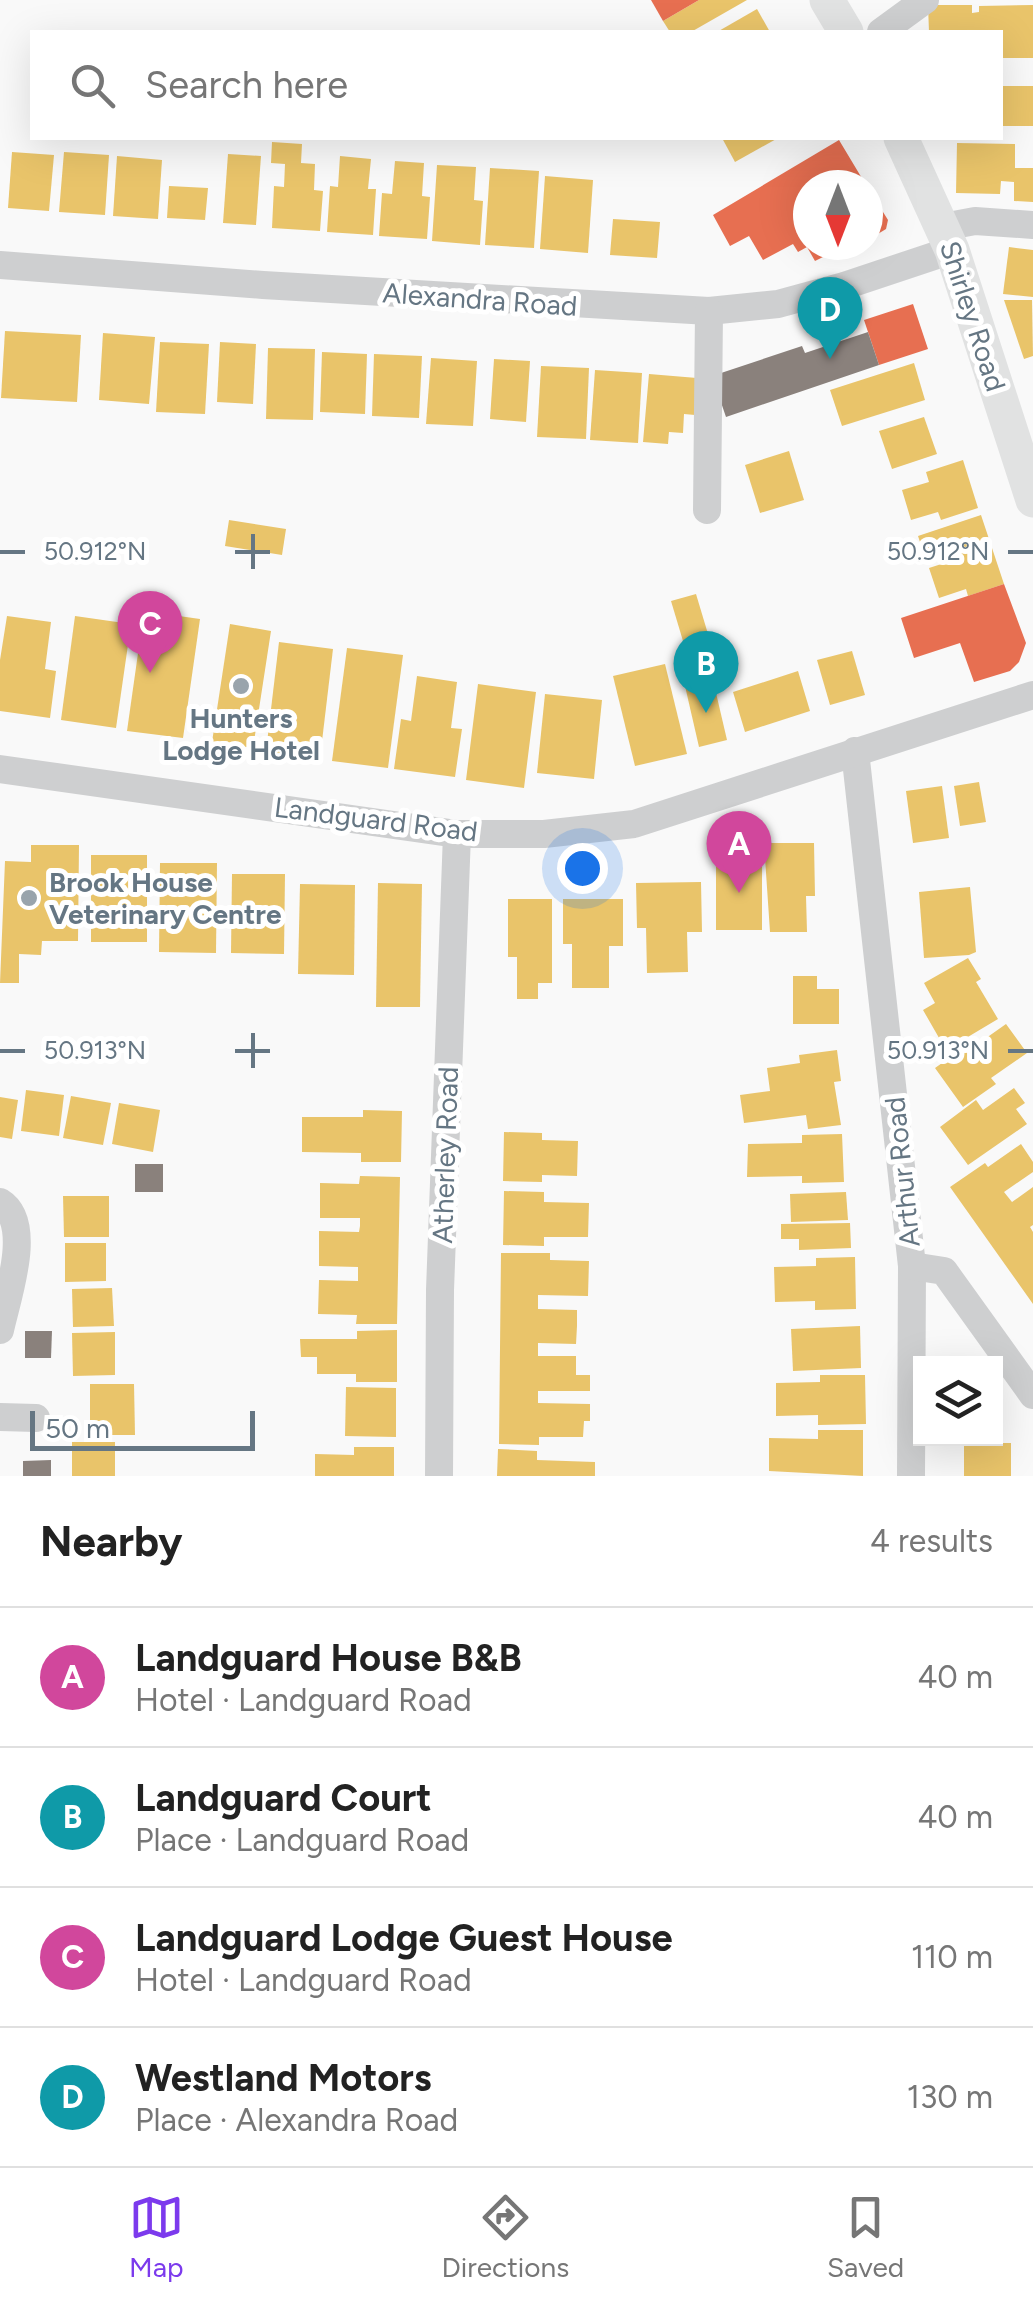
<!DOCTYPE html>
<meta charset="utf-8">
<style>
:root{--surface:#fff;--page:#f6f6f6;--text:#222;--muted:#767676;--line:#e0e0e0;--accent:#7c3aed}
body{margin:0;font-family:Figtree,sans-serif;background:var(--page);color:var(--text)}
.controls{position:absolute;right:30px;bottom:30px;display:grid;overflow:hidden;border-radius:0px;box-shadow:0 10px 40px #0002}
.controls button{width:90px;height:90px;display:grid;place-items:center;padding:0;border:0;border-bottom:2px solid var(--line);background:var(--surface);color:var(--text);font:50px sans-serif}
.compass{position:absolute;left:793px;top:170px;width:90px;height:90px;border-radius:50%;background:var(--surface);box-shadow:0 10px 40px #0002;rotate:180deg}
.scale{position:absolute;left:30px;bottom:25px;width:225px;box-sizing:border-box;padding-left:10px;border:5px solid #657683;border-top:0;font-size:28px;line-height:35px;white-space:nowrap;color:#657683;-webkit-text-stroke:8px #fff;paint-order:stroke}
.you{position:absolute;left:582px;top:868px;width:35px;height:35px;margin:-25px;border:8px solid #fff;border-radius:50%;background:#1a73e8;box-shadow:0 0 0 15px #1a73e833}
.badge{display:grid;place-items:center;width:65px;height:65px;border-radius:50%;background:var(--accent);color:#fff;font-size:32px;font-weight:700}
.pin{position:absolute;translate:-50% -82px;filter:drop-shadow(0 2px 5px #0008)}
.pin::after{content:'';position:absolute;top:52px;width:35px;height:30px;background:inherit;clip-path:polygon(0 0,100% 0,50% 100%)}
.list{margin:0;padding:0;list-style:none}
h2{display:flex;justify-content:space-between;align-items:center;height:130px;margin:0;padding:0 40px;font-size:42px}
h2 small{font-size:32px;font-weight:400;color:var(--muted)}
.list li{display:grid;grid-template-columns:65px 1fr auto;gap:30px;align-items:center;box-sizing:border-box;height:140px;padding:0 40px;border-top:2px solid var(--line)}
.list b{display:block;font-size:38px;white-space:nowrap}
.list p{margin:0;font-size:32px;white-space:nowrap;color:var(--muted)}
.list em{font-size:32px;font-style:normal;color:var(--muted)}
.icon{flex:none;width:55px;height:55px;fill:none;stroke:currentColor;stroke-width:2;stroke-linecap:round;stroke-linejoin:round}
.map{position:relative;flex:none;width:1033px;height:1476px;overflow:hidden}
.search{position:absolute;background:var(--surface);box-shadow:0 10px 40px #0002;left:30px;right:30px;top:30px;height:110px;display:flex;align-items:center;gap:25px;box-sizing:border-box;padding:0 35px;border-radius:0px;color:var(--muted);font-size:38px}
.sheet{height:690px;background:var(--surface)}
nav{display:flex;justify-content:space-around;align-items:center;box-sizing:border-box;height:140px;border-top:2px solid var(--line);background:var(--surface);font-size:28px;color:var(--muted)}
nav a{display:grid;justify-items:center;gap:5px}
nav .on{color:var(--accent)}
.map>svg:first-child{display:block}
.homes{fill:#e9c46a}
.shops{fill:#e76f51}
.industry{fill:#8a817c}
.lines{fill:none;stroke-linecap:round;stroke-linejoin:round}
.minor{stroke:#cecfd0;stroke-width:28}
.major{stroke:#e1e2e2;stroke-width:35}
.ticks{fill:none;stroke:#657683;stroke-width:4}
.poi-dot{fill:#99a4ac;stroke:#fff;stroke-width:4}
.labels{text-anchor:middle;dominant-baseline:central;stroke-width:10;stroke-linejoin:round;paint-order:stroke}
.street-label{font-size:28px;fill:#657683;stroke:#fff}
.poi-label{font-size:28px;font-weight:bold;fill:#657683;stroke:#fff}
.ticks-label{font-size:25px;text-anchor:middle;fill:#657683;stroke:#fff;stroke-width:10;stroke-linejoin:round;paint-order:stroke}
</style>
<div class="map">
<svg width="1033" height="1476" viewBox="0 0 1033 1476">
<rect width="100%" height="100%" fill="#f9f9f9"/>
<g class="homes">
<polygon points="699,0 747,0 691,32 670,32 663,21"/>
<polygon points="928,5 972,5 972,13 979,12 979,6 1033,5 1033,58 1000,58 1000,32 929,32"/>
<polygon points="757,9 770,32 717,32"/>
<rect x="1000" y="86" width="33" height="40"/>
<polygon points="722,138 778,138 735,162"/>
<polygon points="272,142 302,144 301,163 315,164 314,190 323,191 320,231 272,228 274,186 284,187 285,164 271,163"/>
<polygon points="957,143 1015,144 1015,168 1033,168 1033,202 1014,201 1014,182 1001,181 1000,194 956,193"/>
<polygon points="12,152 54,155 49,211 8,208"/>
<polygon points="64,152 109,155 105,215 59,212"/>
<polygon points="228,154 261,156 256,225 223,223"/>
<polygon points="117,156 162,160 158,219 113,216"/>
<polygon points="340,156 371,159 368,189 376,189 373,235 327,232 330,186 338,187"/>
<polygon points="395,161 424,163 422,196 430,197 427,239 379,236 382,193 392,194"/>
<polygon points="437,165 476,167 474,200 483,201 480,245 432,241"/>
<polygon points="490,168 539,171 534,248 485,245"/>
<polygon points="545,176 593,180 588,253 540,249"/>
<polygon points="169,186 208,188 205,220 167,218"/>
<polygon points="613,219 660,222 657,258 610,255"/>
<polygon points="1009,247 1033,250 1033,297 1003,294"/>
<polygon points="1004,300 1032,300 1033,356 1024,359"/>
<polygon points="5,331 81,335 77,402 1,398"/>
<polygon points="103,333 155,337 149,404 99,400"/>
<polygon points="160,342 209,344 205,414 156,412"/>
<polygon points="220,342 256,344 253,404 217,402"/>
<polygon points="268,348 315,349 313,420 266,419"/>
<polygon points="322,352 367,354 365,414 320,412"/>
<polygon points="374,354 422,356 419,418 372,416"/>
<polygon points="431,358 477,361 473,426 426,424"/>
<polygon points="494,359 530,361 526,422 490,419"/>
<polygon points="914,363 925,400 842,426 830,390"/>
<polygon points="541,366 589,368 586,439 537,437"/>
<polygon points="595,370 642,373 638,443 590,440"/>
<polygon points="649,374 697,378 695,415 684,414 683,433 669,432 668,444 643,442"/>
<polygon points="924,417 937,454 892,469 879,431"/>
<polygon points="789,451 804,500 760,513 745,465"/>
<polygon points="963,460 978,508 941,520 938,512 911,520 902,490 929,482 926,472"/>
<polygon points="981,515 1004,584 968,596 966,589 939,598 929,568 957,559 954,550 952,545 924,554 918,536"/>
<polygon points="229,520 286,529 282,555 225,546"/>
<polygon points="696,594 708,634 683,641 671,601"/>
<polygon points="144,611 200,619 183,738 127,731"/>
<polygon points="7,616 51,622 45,669 56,671 50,718 0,711 0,660"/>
<polygon points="75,616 131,624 116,728 61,720"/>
<polygon points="230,624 271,631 253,748 212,742"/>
<polygon points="279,642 333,649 320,758 266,751"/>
<polygon points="347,648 403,655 388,768 332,761"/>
<polygon points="852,651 865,695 830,705 817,660"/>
<polygon points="665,664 687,754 635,766 613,676"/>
<polygon points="798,671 810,711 745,732 733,692"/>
<polygon points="417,676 457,682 451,728 462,729 455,777 394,769 401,719 411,721"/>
<polygon points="713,680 727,740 699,747 685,686"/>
<polygon points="478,684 536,692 524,788 466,780"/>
<polygon points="545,694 602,700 594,779 537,773"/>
<polygon points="979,782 986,822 960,826 954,786"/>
<polygon points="942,786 949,838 913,843 906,791"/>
<polygon points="764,843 814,843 815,896 806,896 807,932 770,932"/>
<polygon points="31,845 79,845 78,941 42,941 41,955 19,954 19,983 0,983 5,861 31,862"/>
<rect x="91" y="855" width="56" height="87"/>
<polygon points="716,855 762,856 762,930 716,930"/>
<polygon points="160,863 217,863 216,953 159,952"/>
<polygon points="232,874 285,874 284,954 231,953"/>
<polygon points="701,882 702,932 687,932 688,972 647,973 646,928 637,928 636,883"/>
<polygon points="378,883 422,884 420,1007 376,1007"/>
<polygon points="300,884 355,885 354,975 298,974"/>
<polygon points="970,887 976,952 969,955 924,958 919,892"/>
<polygon points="508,899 552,899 552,983 538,983 538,999 517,999 517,957 508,957"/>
<polygon points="563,899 623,899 623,946 609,946 609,988 572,988 572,944 563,944"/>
<polygon points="968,958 981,979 976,982 998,1019 946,1050 923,1010 935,1003 924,983"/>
<polygon points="793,976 817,976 817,989 839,989 839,1024 793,1024"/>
<polygon points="1006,1024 1027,1053 991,1078 996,1084 963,1107 935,1068 969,1044 972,1048"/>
<polygon points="837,1050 841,1081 834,1082 841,1125 808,1129 806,1115 744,1123 740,1095 770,1091 767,1068 800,1063 799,1055"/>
<polygon points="1014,1088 1025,1103 1016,1109 1027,1124 968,1165 940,1127 976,1100 983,1110"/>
<polygon points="26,1090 64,1095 59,1136 21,1131"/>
<polygon points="71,1096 111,1103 103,1145 63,1138"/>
<polygon points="0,1097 18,1100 12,1139 0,1137"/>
<polygon points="119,1103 160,1110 153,1152 112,1144"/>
<polygon points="363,1110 402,1111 401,1162 361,1162 361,1153 302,1152 302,1117 363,1117"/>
<polygon points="504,1132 542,1133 542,1140 578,1141 577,1176 542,1175 542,1182 503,1181"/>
<polygon points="842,1134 844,1182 802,1183 802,1176 747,1177 748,1144 802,1143 802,1135"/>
<polygon points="1021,1144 1033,1162 1033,1172 1004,1192 1012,1202 1033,1187 1033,1225 1030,1227 1033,1232 1033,1304 950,1187 985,1163 988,1167"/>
<polygon points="360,1176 400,1177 397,1324 356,1324 357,1315 318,1314 319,1280 358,1281 358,1267 319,1266 319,1231 359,1232 360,1226 360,1218 320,1218 320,1183 359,1184"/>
<polygon points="504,1191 544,1192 544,1202 589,1203 588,1237 544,1237 544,1246 503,1245"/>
<polygon points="846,1192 848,1220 791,1222 790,1194"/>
<polygon points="63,1196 109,1196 109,1237 64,1237"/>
<polygon points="850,1223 851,1248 799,1250 799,1239 781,1239 781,1224"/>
<polygon points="65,1243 106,1243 106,1281 65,1282"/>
<polygon points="501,1253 550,1253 550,1260 589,1261 588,1296 538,1295 538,1309 577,1310 577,1326 576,1344 538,1343 538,1356 576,1356 576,1375 590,1375 590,1391 538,1391 538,1403 590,1404 590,1421 584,1421 583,1437 539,1437 539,1445 499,1444"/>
<polygon points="855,1257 856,1309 815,1310 815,1301 775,1302 774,1267 816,1266 816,1258"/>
<polygon points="112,1288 114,1326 73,1327 72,1289"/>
<polygon points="860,1326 861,1368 793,1371 791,1329"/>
<polygon points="397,1330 397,1382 356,1382 356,1374 317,1374 317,1357 301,1357 300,1339 357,1339 357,1331"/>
<polygon points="115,1332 115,1375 73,1376 72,1333"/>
<polygon points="820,1375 865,1375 866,1424 818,1425 818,1415 776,1416 776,1383 820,1382"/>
<polygon points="90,1384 134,1384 135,1435 90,1435"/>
<polygon points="346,1387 396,1388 396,1437 345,1436"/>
<polygon points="818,1430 863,1430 863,1476 769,1471 769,1438 818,1439"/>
<rect x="72" y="1442" width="43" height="34"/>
<rect x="964" y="1443" width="47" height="33"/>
<polygon points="354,1447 394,1447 394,1476 315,1476 315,1454 354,1455"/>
<polygon points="498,1449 537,1451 537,1460 595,1462 595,1476 497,1476"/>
</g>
<g class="shops">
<polygon points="651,0 699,0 663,21"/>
<polygon points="839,140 866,185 808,185 808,245 847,245 815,261 807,247 798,252 793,244 763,260 749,236 730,246 713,215"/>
<polygon points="868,188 888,220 886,229 868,240"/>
<polygon points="913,304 928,349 879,365 864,320"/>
<polygon points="1004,584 1026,643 1019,662 1010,671 974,682 960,643 914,658 901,618"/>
</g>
<g class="industry">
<polygon points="868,332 879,365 726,417 712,376 802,346 805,353"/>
<rect x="135" y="1164" width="28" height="28"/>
<polygon points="25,1331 52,1331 51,1358 25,1358"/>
<polygon points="51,1460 51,1476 23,1476 23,1461"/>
</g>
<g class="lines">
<g class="minor">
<polyline points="881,32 925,0"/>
<polyline points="943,227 975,221 1033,225"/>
<polyline points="0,265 263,285 709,311 778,304 844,286 952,250"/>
<polyline points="707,510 709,311"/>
<polyline points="855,751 912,1266 911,1476"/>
<polyline points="0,769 457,834 544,834 634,824 1033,695"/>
<path d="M0 1202C34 1223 7 1297 0 1330"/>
<polyline points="912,1266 944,1271 1033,1395"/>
<polyline points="0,1417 36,1418"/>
<polyline points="439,1476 440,1290 457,834"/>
</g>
<g class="major">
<polyline points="827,0 846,32"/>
<polyline points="901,138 952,250 1033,500"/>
</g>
</g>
<path class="ticks" d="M253 534V569M0 552H25M235 552H270M1008 552H1033M253 1033V1068M0 1051H25M235 1051H270M1008 1051H1033"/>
<g class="poi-dot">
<circle cx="241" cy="686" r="10"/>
<circle cx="29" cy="898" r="10"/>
</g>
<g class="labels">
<g class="street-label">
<text transform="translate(480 299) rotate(4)">Alexandra Road</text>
<text transform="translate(973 316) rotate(72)">Shirley Road</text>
<text transform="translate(376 819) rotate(7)">Landguard Road</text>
<text transform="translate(445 1155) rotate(-88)">Atherley Road</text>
<text transform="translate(902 1172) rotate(-96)">Arthur Road</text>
</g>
<g class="poi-label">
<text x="241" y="718">Hunters<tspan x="241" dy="32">Lodge Hotel</tspan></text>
<text x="49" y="882" text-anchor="start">Brook House<tspan x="49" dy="32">Veterinary Centre</tspan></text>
</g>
</g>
<g class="ticks-label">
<text x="938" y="560">50.912°N</text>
<text x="95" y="560">50.912°N</text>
<text x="938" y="1059">50.913°N</text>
<text x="95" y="1059">50.913°N</text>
</g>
</svg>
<div class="controls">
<button><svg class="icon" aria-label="layers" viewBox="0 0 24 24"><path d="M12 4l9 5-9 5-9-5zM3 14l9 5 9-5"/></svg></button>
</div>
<svg class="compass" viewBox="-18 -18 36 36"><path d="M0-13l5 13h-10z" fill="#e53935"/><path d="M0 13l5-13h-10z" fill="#767676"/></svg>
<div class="scale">50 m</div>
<div class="you"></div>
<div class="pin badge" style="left:739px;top:893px;background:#d1479c">A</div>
<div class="pin badge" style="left:706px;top:713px;background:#0f9aa8">B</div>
<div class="pin badge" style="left:150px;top:673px;background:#d1479c">C</div>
<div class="pin badge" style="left:830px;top:359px;background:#0f9aa8">D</div>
<div class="search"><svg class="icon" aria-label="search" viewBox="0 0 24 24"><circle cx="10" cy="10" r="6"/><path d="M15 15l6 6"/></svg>Search here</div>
</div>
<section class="sheet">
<h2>Nearby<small>4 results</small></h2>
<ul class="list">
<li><span class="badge" style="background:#d1479c">A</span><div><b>Landguard House B&amp;B</b><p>Hotel · Landguard Road</p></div><em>40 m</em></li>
<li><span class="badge" style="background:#0f9aa8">B</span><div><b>Landguard Court</b><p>Place · Landguard Road</p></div><em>40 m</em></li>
<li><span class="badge" style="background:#d1479c">C</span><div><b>Landguard Lodge Guest House</b><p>Hotel · Landguard Road</p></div><em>110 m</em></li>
<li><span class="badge" style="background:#0f9aa8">D</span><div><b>Westland Motors</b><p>Place · Alexandra Road</p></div><em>130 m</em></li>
</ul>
</section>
<nav>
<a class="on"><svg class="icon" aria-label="map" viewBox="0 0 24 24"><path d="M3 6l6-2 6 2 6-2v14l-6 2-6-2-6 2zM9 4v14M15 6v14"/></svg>Map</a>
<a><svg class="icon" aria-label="directions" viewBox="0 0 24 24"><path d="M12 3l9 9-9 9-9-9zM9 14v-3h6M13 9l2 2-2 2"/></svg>Directions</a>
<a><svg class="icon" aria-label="saved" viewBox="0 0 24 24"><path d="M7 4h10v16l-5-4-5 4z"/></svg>Saved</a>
</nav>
